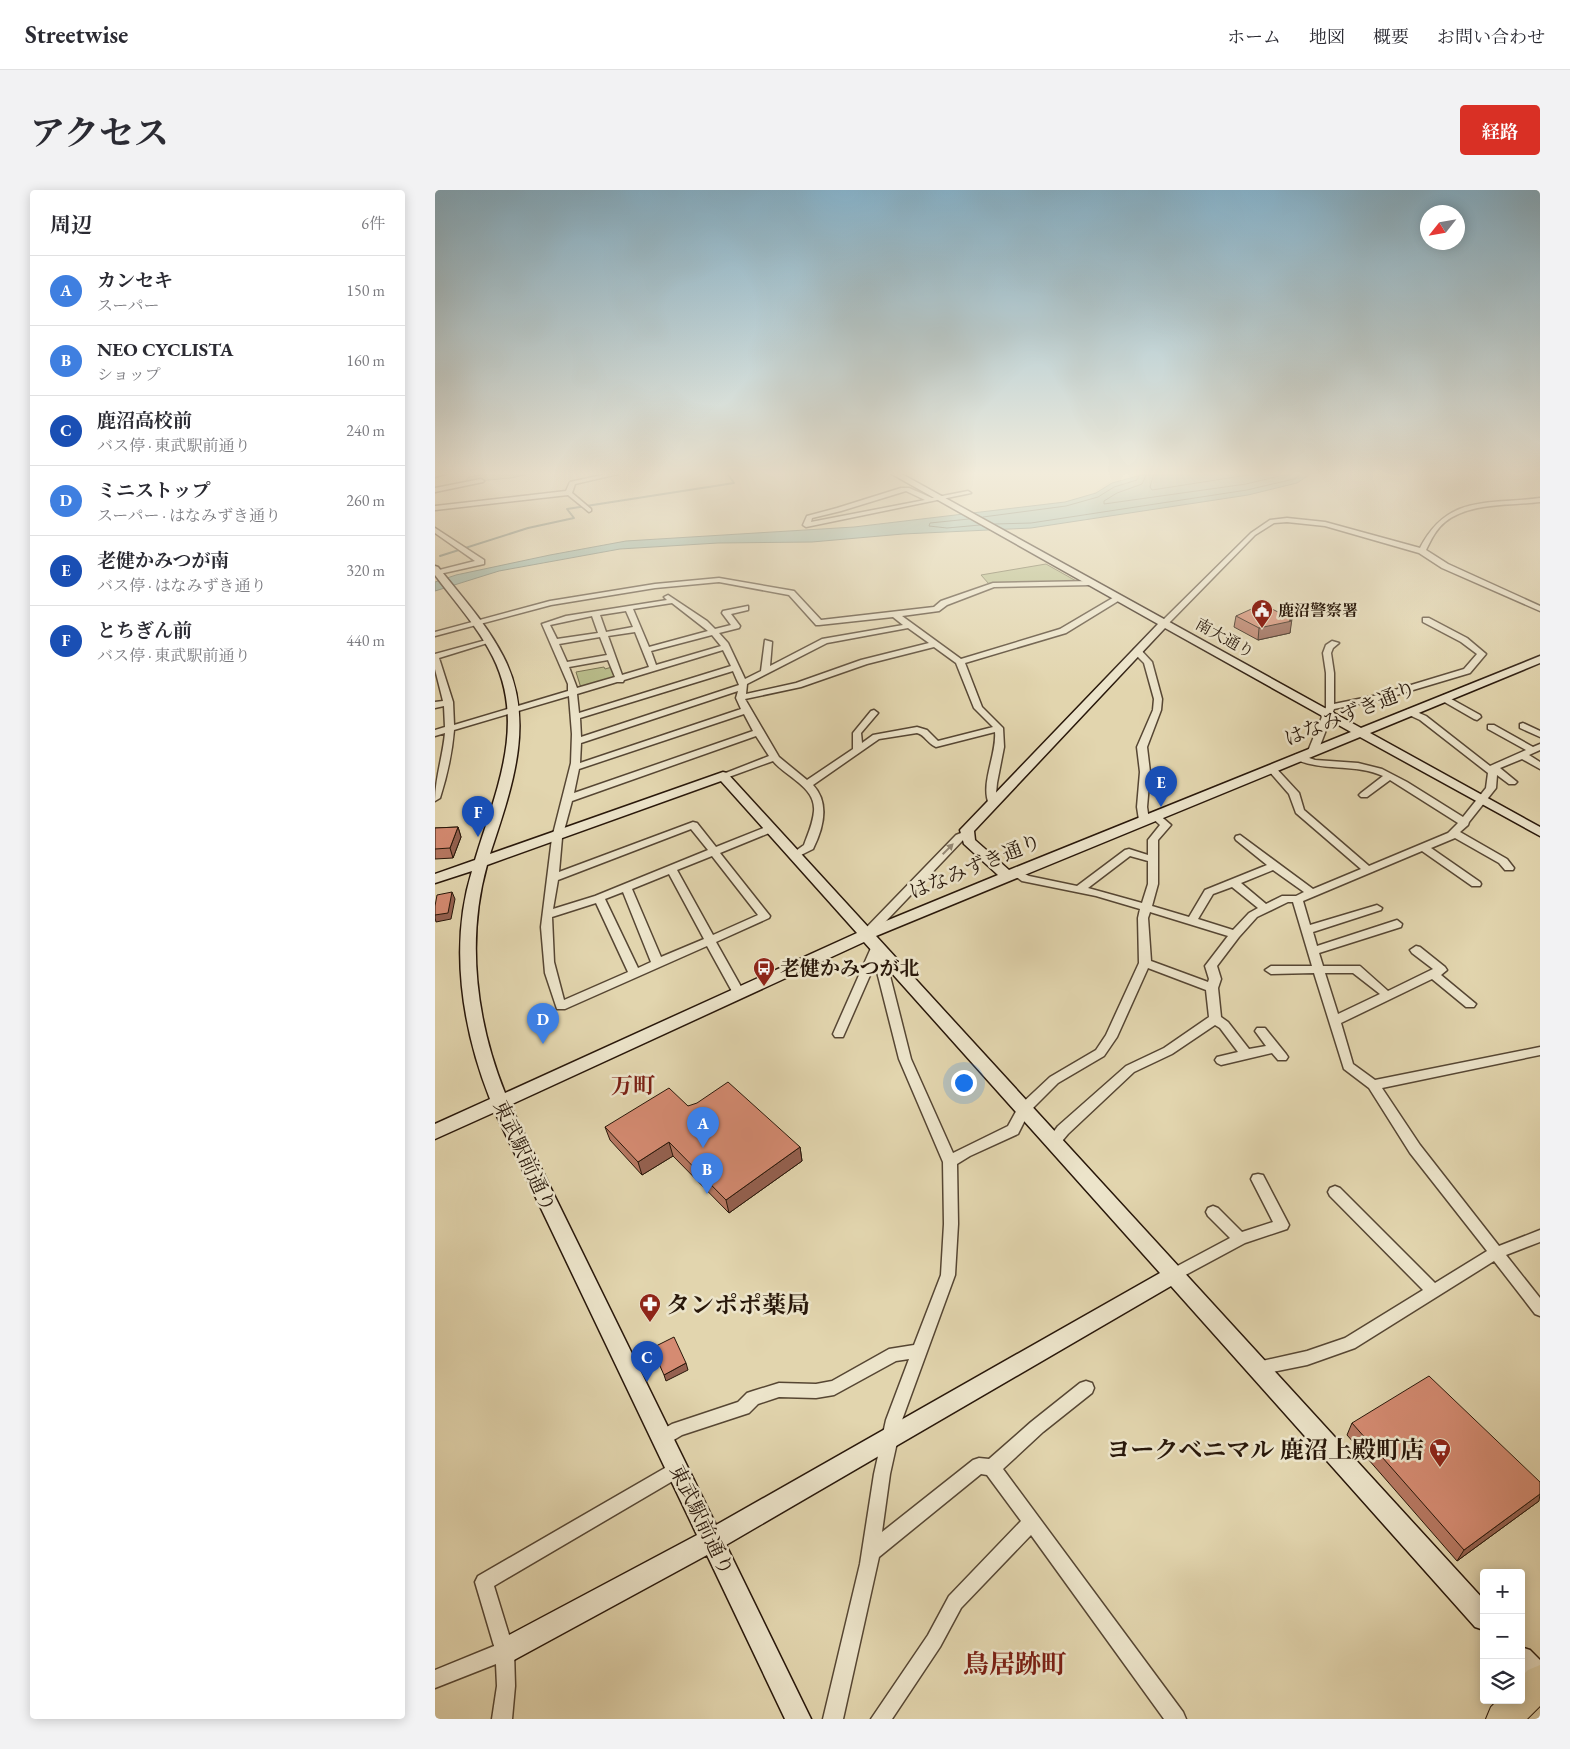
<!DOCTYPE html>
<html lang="ja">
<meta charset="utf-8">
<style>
:root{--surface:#fff;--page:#f2f2f3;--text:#2b2b33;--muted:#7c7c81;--line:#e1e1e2;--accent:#d93025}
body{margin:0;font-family:"EB Garamond","Noto Serif JP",serif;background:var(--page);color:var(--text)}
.controls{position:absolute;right:15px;bottom:15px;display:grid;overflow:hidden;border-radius:5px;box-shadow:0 2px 12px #0003}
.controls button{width:45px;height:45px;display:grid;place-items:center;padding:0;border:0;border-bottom:1px solid var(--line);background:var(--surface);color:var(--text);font:25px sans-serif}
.compass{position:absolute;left:985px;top:15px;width:45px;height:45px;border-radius:50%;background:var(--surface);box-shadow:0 2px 12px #0003;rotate:239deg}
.you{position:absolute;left:528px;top:892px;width:18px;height:18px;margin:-12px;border:4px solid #fff;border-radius:50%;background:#1a73e8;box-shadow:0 0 0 8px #1a73e833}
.badge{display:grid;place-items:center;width:32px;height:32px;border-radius:50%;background:var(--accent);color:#fff;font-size:16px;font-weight:700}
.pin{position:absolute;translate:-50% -41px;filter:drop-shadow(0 1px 2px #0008)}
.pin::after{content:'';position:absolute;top:26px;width:18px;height:15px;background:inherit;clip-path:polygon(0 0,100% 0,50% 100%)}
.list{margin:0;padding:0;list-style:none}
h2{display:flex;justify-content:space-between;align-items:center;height:65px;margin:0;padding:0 20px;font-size:21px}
h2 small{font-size:16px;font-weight:400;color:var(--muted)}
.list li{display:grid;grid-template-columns:32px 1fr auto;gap:15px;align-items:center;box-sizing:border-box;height:70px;padding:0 20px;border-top:1px solid var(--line)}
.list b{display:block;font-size:19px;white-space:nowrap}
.list p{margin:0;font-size:16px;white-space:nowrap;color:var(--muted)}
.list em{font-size:16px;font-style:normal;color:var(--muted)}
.icon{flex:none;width:28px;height:28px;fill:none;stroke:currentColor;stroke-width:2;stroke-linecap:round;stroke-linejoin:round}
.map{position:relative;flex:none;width:1105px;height:1529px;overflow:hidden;border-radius:5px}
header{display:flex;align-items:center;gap:30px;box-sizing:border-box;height:70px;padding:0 25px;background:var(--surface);border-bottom:1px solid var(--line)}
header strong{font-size:24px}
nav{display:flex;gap:28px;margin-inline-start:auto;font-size:18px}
.intro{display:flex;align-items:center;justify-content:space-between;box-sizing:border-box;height:120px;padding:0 30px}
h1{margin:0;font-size:35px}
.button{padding:12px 22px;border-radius:5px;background:var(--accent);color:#fff;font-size:18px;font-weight:700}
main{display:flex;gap:30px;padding:0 30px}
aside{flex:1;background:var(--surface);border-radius:5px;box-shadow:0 2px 12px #0003}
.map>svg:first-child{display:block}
.green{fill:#b7bc88;stroke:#706a49}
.water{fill:#95b8ac;stroke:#69786b}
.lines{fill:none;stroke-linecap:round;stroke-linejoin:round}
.shore{stroke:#5e685b;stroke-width:1}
.stream{stroke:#69786b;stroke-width:2}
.street-casing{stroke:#564633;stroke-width:3}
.secondary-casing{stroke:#28170a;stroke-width:3}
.highway-casing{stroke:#28170a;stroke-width:2}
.street{fill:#ece4ca;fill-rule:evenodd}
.secondary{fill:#ece4ca;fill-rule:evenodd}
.highway{fill:#e2d5ae;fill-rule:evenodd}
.wall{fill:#b77862;stroke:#28170a}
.shaded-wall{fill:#956150;stroke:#28170a}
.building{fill:#d58b72;stroke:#28170a}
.oneway{fill:#948874}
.labels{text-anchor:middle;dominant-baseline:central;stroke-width:5;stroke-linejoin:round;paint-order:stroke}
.far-poi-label{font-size:16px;font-weight:bold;fill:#28170a;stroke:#ece4ca;text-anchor:start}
.far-street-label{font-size:16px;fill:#28170a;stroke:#ece4ca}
.street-label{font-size:20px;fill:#28170a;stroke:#ece4ca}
.poi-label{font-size:20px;font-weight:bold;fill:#28170a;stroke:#ece4ca;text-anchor:start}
.quarter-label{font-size:22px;font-weight:bold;fill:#7a1f14;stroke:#ece4ca}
.near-poi-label{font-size:24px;font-weight:bold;fill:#28170a;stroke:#ece4ca;text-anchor:start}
.near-quarter-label{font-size:26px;font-weight:bold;fill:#7a1f14;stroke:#ece4ca}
</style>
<header>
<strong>Streetwise</strong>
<nav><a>ホーム</a><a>地図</a><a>概要</a><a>お問い合わせ</a></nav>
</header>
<div class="intro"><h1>アクセス</h1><a class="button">経路</a></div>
<main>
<aside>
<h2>周辺<small>6件</small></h2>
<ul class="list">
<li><span class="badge" style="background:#3f7fe0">A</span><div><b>カンセキ</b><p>スーパー</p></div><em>150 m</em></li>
<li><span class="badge" style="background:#3f7fe0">B</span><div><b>NEO CYCLISTA</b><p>ショップ</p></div><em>160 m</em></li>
<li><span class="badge" style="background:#1a4fb4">C</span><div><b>鹿沼高校前</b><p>バス停 · 東武駅前通り</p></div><em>240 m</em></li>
<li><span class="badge" style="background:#3f7fe0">D</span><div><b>ミニストップ</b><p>スーパー · はなみずき通り</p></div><em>260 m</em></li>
<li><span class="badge" style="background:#1a4fb4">E</span><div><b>老健かみつが南</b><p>バス停 · はなみずき通り</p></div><em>320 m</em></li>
<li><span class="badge" style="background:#1a4fb4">F</span><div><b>とちぎん前</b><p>バス停 · 東武駅前通り</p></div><em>440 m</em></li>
</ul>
</aside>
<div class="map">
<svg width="1105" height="1529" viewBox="0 0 1105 1529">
<rect width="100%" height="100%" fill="#e2d5ae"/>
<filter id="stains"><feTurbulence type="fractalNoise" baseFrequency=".004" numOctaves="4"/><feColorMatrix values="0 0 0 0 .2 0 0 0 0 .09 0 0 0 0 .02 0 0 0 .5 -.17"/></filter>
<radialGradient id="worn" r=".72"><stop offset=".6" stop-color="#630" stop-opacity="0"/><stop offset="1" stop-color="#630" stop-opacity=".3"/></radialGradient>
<g class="green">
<polygon points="60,283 98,283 76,288 30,292 34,287"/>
<polygon points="611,374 643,392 554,394 546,385"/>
<polygon points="169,477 170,479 177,477 182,488 146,498 141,482"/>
</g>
<polygon class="water" points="714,283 877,283 862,293 813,305 596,338 468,344 377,352 283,353 185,359 64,381 0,401 0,392 21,385 115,365 191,351 419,337 630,312 661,303 677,293"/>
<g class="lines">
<g class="shore">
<polyline points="712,283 707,294 682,303 669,311 669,314 811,294 857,283"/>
<polyline points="719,283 715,297 717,300 826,283"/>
<polyline points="548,327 631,316 663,307 679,297 702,290 705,283"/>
<polyline points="534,329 495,333 494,336 512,338 545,335"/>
<polyline points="560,334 596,333 812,300 859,289 868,283"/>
</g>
<polyline class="stream" points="5,366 93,338 139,328 132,319 299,293 292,283"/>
<g class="street-casing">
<g id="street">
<polygon points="0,283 13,283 0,287"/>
<polygon points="176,283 187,283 140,294 137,303 156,319 156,321 154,322 133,305 0,320 0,316 131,301 135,292"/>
<polygon points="46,289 49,291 48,292 0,302 0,298"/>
<path d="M466 298H474L497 308 533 301 536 303 371 337 368 335 372 326 402 318ZM471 301 490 310 376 332 377 328 406 321Z"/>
<path d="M1105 308V312C1075 316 1035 312 1010 332 1001 339 996 350 991 360L1013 374 1105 416V421L1007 378 984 363 890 336 852 332 839 333 820 345 732 435 725 433 816 343 835 330 852 328 890 332 985 358C1013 304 1053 315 1105 308Z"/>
<polygon points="0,338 49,370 49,374 0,385 0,381 40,371 0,343"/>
<path d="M284 388 359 401 386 430 499 417 506 411 558 393 656 391 660 393 656 395 559 397 512 415 504 421 467 426 526 469 625 439 681 406 688 408 631 443 530 473 547 517 568 538 569 557 562 593 560 614H554C545 594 562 564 560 542L501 557C493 554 490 545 482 543L444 549 378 595C395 613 388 639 378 659L360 668 355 665 369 655C373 644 378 633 379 621 381 597 351 587 338 571L291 588 288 589 283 586 334 566 321 546 137 611 127 648 124 682 258 632 262 633 281 657 331 637H339L340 639 339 641 285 663 335 726 334 728 281 752 309 802 307 805H299L272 756 130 819H122L110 783 106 737 117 648 136 573 137 544 134 506 19 540C17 564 12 586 5 608L0 611C0 588 8 566 10 543L0 546V540L10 537 9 516 0 518V512L8 511 0 479V464L55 449 59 451 4 468 18 512 19 535 133 501V494L107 434 131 426 232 410 229 407 233 405 272 431 280 439 296 435 287 423 288 421 313 416V420L296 424 305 436 304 438 284 443 293 453 310 489 326 481 330 450 337 452 335 476 387 449 468 435 458 427 384 435H381L354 405 284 392 220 398 116 415 0 446V442L115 411 220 394ZM237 413 273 441 214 457 198 419ZM191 421 198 437 171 442 165 425ZM157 426 163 443 122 449 115 435ZM473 438 494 453 426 470 361 493 311 504 312 494 392 453ZM200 442 214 477 187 485 173 446ZM277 445 286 456 221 475 216 461ZM165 447 172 465 132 472 124 454ZM499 457 521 473 539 518 558 537 503 551 492 540 482 537 438 545 427 553 426 543 443 523 439 520 436 521 418 543V559L372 590 344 567 310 509 366 497 432 474ZM288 460 296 476 144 523 142 504 182 492H188L189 490ZM173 470 180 487 142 498 134 477ZM298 481 304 495 146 547 145 528ZM303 501 301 508 306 519 145 573 146 553ZM309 524 318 541 139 603 144 579ZM256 639 273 660 160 706 118 719 123 690ZM277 666 323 725 278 745 242 680ZM234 684 269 749 226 767 197 699ZM188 702 216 772 203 778 170 709ZM161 713 193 782 129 810 119 772 117 727Z"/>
<polygon points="988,428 994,428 1032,448 1051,464 1035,483 948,509 899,519 883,561 878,564 875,563 873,561 891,517 891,483 888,463 891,455 897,451 904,453 898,458 896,463 899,483 899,514 943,505 1029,479 1042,464 1026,452 988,432"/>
<polygon points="699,459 705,459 717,472 727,509 726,520 712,557 715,582 712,617 714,630 709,633 704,630 702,617 705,582 702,557 718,520 719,509 709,473 699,463"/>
<polygon points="1009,505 1045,525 1046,527 1042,530 1039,529 1006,510 1005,508"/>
<path d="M975 519 991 526 1055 576 1091 560 1053 539V535H1059L1098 557 1105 554V560L1094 565 1105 572V579L1087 569 1065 578 1082 592 1080 594H1074L1062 585 1061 598 1034 632 1033 635 1025 642 1072 669 1079 678 1078 680H1070L1064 673 1020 648 996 658 1045 692 1046 694 1045 696H1037L987 661 868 711 875 735 942 715 947 718 946 720 878 742 882 756 962 730 967 734 966 737 884 763 888 776H925L953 801 998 779 977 763 975 760 981 756 985 757 1010 777 1012 780 1006 785 1041 814 1039 817H1031L997 789 906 833 918 874 940 890 1105 857V865L947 898 985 955 1064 1056 1105 1040V1052L1071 1065 1105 1108V1126L1100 1124 1059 1071 920 1158 872 1175 823 1185 818 1183 815 1178 818 1173 872 1161 910 1148 988 1100 895 1006 893 1002 895 998 900 996 905 998 1000 1093 1052 1061 975 963 934 898 909 879 879 783 836 784 830 780 836 776H877L858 712H853L822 727 804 747 782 776 786 789 783 798 786 827 793 832 814 859 831 856 820 841 822 838H830L851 864 853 867 851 870H843L837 863 786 875 782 873 780 870 782 867 803 862 785 838 780 835 737 864 699 882 633 944 623 956 618 957 613 956 611 952 623 936 691 876 729 858 774 827 771 800 713 778 682 847 669 866 623 893 594 922 583 944 535 966 522 974 523 1034 520 1085 467 1230 455 1284 447 1342 538 1270 544 1268 554 1269 596 1232 645 1193 651 1191 657 1193 659 1198 657 1203 608 1242 568 1279 748 1522 751 1529H729L596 1345 526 1418 505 1457 457 1529H436L493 1445 514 1406 586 1331 552 1285 546 1284 444 1367 408 1529H388L425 1374 439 1284 451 1230 474 1169 461 1171 399 1205 381 1208 344 1207 323 1214 314 1223 247 1245 227 1257 221 1255 219 1249 221 1243 237 1234 303 1212 312 1203 318 1201 344 1193 381 1194 397 1191 454 1159 479 1155 506 1085 509 1034 508 972 464 869 440 774 408 847H400L398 844 436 758 442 754 448 758 476 869 518 963 573 936 584 916 615 887 661 860 671 845 704 773 703 728 705 719 661 706 587 691 576 683 577 681 581 680 594 686 642 696 690 660 694 659 713 665V650L725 635 714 625 719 622 722 623 736 635 723 650V694L717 716 754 727 770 700 832 675 801 650 800 648 801 646 805 645 878 699 926 679 861 623 854 604 833 580V576H839L864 603 869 620 934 676 1013 643 1023 633 955 590 932 607H926L924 605 926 603 948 586C919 573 888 582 860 569V565L863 564 880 570 923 573 947 579 972 592 1028 627 1051 598 1053 583 985 530 972 524V520ZM695 666 713 671V694L707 713 653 698ZM838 680 869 702 861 706H847L831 714 806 693ZM797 697 823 718 814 723 798 740 763 729 778 704ZM715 722 793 746 770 776 774 789 773 792 716 771 713 728ZM890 783H918L945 804 903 824Z"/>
<polygon points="1088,533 1105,541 1105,547 1085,538 1085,534"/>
<polygon points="531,641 535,642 536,644 529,649 435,748 427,748 425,745 427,742 521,645"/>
<polygon points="823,984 828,985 852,1031 854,1035 852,1039 810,1053 743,1089 738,1091 733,1089 731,1085 733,1081 795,1048 773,1026 771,1022 773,1018 778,1016 783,1018 807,1042 838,1032 816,989 818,985"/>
<polygon points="242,1271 248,1273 250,1279 248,1285 59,1396 79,1461 80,1496 77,1529 57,1529 62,1496 61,1474 0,1498 0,1480 59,1456 40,1392 43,1386"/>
</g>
</g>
<g class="secondary-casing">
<g id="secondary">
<path d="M455 283H465L926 538 1105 466V473L935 543 1105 637V646L925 547 441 746 1049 1410V1440L1040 1437 736 1096 291 1355 376 1529H350L272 1365 79 1470 70 1473 61 1470 58 1461 61 1452 262 1345 60 922 0 949V934L55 909C27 838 14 755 37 681L0 693V684L40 670C60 603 92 535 58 467 43 437 20 412 0 385V376L3 377C26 406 51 433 68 466 102 531 76 600 55 664L288 582 292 583 434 738 563 685 529 654 525 640 723 434ZM730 438 916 542 574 680 540 650 539 641ZM286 591 422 743 70 903C41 831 31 750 52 675ZM429 752 725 1083 281 1335 75 915Z"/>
<polygon points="1086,1457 1095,1460 1105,1470 1105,1500 1096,1497 1086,1487"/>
</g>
</g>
<g class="highway-casing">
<polygon id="highway" points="1105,1475 1105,1516 1092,1529 1051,1529 1056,1517 1063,1510 1086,1510 1086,1487 1093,1480"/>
</g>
<use href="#street" class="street"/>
<use href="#secondary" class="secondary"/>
<use href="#highway" class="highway"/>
</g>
<g class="wall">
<polygon points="801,426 856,431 855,443 823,450 799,437"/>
<polygon points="23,637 26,647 18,668 0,669 0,638"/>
<polygon points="253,916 365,957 367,971 294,1023 238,966 207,985 175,950 170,937"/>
<polygon points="917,1233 1104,1311 1022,1371 912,1245"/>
</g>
<g class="shaded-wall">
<polygon points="857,429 855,443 823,450 824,438"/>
<polygon points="23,637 26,647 18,668 15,658"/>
<polygon points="17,702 20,709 16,729 1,732 0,728 0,725"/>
<polygon points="234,952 238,966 207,985 203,972"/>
<polygon points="365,957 367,971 294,1023 291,1010"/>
<polygon points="251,1173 253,1180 231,1191 229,1185"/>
<polygon points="1105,1304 1104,1311 1022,1371 1029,1360"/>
</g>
<g class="building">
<polygon points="823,416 829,419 833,417 857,429 854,430 857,431 824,438 801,426"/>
<polygon points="23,637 15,658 0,659 0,638"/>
<polygon points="17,702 13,723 0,725 0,716 2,705"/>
<polygon points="293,892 365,957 291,1010 234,952 203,972 170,937 234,898 253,916 262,913"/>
<polygon points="239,1147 251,1173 229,1185 217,1158"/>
<polygon points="994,1186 1105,1292 1105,1304 1029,1360 917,1233"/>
</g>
<defs><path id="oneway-solid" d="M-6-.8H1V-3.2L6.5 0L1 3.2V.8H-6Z" transform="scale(1.25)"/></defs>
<use class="oneway" href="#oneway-solid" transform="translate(513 659) rotate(-45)"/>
<linearGradient id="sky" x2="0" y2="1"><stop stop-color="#87b6d0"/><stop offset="0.57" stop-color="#f2ecdb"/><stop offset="1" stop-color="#f2ecdb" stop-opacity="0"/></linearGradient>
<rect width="1105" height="497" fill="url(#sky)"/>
<defs>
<g id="civic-pin" transform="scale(1.125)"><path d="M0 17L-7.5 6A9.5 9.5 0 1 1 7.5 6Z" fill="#8f2418" stroke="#ece4ca"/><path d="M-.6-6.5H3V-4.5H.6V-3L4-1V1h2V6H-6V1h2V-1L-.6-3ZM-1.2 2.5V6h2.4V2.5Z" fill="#fff"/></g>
<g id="bus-pin" transform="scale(1.125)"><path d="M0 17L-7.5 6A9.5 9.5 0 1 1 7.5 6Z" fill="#8f2418" stroke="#ece4ca"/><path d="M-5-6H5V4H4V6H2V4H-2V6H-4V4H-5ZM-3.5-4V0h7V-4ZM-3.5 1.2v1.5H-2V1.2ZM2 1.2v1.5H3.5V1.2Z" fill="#fff"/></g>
<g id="pharmacy-pin" transform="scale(1.125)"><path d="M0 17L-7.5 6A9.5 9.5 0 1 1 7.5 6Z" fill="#8f2418" stroke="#ece4ca"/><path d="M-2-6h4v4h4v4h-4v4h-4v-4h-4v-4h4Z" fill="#fff"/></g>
<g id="supermarket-pin" transform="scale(1.125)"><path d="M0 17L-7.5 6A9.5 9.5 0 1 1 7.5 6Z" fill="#8f2418" stroke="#ece4ca"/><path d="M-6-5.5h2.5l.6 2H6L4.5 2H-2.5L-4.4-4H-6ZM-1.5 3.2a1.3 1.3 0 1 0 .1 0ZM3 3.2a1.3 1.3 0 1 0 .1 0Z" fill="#fff"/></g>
</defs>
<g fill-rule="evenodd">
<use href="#civic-pin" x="827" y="420"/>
<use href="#bus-pin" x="329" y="778"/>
<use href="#pharmacy-pin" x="215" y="1114"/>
<use href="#supermarket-pin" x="1005" y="1259"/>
</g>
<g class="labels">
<g class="far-poi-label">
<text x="843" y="420">鹿沼警察署</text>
</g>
<g class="far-street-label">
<text transform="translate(790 448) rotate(29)">南大通り</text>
</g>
<g class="street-label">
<text transform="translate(915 523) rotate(-22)">はなみずき通り</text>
<text transform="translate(540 676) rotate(-22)">はなみずき通り</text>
<text transform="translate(90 966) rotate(65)">東武駅前通り</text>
<text transform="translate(267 1330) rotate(64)">東武駅前通り</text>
</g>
<g class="poi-label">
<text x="345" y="778">老健かみつが北</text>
</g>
<g class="quarter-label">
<text x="198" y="895">万町</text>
</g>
<g class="near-poi-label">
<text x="231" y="1114">タンポポ薬局</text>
<text x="989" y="1259" text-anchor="end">ヨークベニマル 鹿沼上殿町店</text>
</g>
<g class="near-quarter-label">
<text x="580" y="1474">鳥居跡町</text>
</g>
</g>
<rect width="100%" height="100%" filter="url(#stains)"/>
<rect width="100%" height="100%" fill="url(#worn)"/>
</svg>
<div class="controls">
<button>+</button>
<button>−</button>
<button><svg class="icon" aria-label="layers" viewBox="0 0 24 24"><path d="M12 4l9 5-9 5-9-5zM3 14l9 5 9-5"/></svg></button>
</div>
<svg class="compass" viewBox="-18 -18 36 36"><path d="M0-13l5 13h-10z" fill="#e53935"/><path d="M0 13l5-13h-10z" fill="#7c7c81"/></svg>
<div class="you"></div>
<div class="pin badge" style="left:268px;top:958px;background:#3f7fe0">A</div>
<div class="pin badge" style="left:272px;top:1004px;background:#3f7fe0">B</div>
<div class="pin badge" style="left:212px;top:1192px;background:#1a4fb4">C</div>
<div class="pin badge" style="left:108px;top:854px;background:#3f7fe0">D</div>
<div class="pin badge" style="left:726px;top:617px;background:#1a4fb4">E</div>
<div class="pin badge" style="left:43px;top:647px;background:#1a4fb4">F</div>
</div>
</main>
